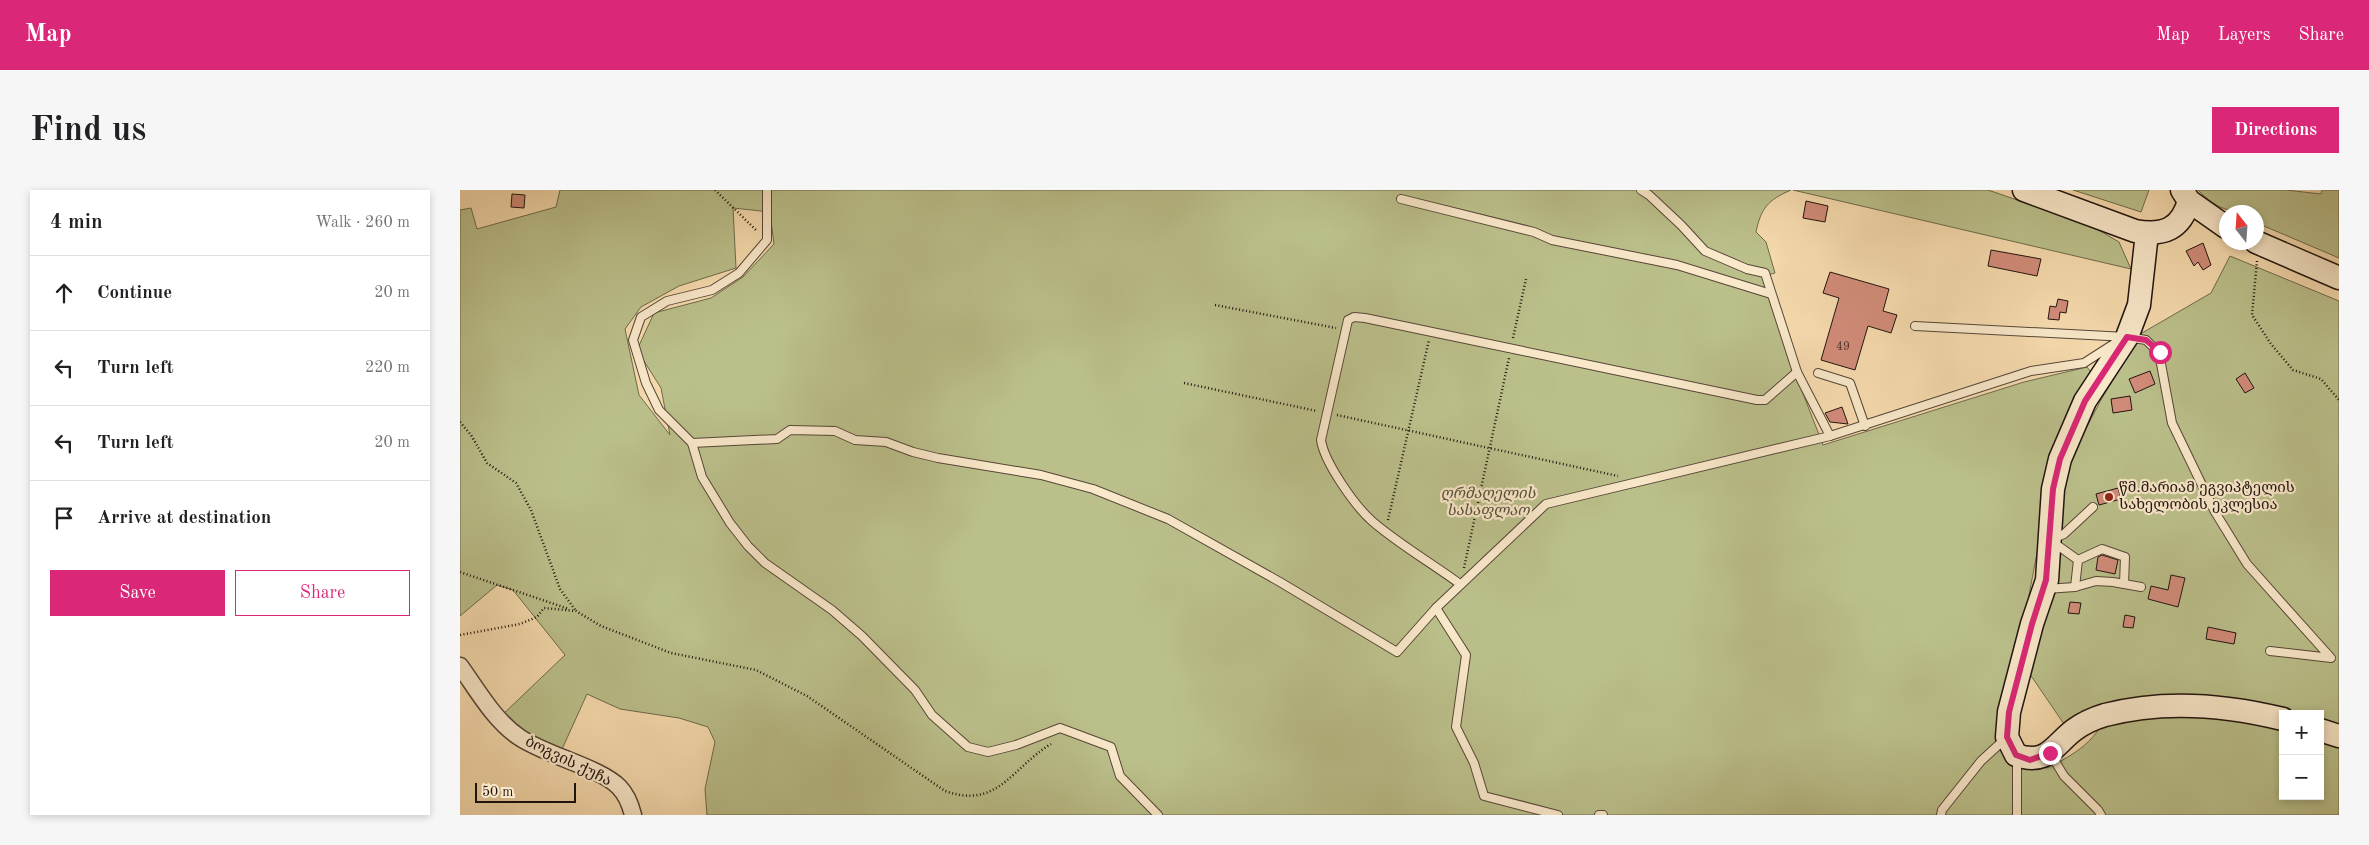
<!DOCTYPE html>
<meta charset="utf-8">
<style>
:root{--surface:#fff;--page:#f6f6f6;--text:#202124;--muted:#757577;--line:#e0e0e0;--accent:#db2777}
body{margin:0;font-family:"Old Standard TT","Noto Serif Georgian",serif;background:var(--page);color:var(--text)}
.controls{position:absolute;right:15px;bottom:15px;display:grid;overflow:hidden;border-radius:0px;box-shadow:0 2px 8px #0003}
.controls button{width:45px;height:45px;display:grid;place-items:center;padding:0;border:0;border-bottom:1px solid var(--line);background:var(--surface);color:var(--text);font:25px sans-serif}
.compass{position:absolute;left:1759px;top:15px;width:45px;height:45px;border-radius:50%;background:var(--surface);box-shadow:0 2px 8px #0003;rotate:343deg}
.scale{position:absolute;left:15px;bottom:12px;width:101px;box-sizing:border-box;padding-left:5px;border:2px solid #20140f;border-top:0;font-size:14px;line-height:18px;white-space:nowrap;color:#20140f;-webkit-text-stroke:4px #f9e8ca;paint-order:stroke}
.stop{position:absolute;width:15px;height:15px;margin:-11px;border:4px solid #db2777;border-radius:50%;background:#fff}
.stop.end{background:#db2777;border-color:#fff;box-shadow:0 1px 5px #0008}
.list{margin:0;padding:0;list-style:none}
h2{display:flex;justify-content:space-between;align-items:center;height:65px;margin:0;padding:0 20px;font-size:21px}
h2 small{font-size:16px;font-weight:400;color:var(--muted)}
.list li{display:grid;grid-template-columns:32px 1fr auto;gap:15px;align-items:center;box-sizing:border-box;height:75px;padding:0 20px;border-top:1px solid var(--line)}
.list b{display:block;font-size:19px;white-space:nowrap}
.list em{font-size:16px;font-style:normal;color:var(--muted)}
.actions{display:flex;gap:10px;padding:15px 20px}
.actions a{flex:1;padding:11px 0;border:1px solid var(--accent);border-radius:0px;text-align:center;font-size:18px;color:var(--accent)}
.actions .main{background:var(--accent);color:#fff}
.icon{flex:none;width:28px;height:28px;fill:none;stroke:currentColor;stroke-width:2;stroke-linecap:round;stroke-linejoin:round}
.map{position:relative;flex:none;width:1879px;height:625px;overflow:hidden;border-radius:0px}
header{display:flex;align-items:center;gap:30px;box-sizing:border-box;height:70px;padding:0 25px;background:var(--accent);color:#fff}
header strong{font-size:24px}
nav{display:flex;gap:28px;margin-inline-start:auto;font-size:18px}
.intro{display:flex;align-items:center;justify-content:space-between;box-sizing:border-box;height:120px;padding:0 30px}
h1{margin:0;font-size:35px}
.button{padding:12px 22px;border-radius:0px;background:var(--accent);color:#fff;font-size:18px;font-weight:700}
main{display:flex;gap:30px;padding:0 30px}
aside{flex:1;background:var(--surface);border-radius:0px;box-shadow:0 2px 8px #0003}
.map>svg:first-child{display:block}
.green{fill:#bbc08b;stroke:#6e6a4d;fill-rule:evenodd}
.building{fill:#d28c7a;stroke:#20140f}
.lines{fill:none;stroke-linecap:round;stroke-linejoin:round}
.lane-casing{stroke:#564637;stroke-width:10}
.street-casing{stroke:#564637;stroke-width:19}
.secondary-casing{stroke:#20140f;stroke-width:25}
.path{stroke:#20140f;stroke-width:2.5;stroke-dasharray:1 2.5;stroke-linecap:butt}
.lane{stroke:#f9e8ca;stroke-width:8}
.street{stroke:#f9e8ca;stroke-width:16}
.secondary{stroke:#f9e8ca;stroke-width:22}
.route{stroke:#db2777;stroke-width:6}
.poi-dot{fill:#8f2418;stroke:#f9e8ca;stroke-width:2}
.labels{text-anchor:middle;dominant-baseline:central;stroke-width:4.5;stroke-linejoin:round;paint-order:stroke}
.number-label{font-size:12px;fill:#4c322a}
.poi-label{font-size:15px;fill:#20140f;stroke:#f9e8ca;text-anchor:start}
.park-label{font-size:15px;font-style:italic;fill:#56503a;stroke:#f9e8ca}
.street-label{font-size:15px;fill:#20140f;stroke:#f9e8ca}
</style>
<header>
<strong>Map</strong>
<nav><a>Map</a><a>Layers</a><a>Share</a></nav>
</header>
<div class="intro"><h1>Find us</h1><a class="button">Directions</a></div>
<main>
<aside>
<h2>4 min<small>Walk · 260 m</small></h2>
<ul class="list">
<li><svg class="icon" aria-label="ahead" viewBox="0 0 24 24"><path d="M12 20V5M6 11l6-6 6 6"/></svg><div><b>Continue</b></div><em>20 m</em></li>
<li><svg class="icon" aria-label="left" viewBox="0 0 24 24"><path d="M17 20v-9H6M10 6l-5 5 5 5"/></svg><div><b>Turn left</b></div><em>220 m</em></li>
<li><svg class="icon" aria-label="left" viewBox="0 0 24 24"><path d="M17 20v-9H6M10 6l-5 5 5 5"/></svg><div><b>Turn left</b></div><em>20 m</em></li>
<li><svg class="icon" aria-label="arrive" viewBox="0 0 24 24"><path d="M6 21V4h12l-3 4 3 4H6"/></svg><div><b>Arrive at destination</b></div></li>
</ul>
<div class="actions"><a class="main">Save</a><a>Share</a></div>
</aside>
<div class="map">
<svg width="1879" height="625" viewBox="0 0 1879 625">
<rect width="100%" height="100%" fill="#f6dbae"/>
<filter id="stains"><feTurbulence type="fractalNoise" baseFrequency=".004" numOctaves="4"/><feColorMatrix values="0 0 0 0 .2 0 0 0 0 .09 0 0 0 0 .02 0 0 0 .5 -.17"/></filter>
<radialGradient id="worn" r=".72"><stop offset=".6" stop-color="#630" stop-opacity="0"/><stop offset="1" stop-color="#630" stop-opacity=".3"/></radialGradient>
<g class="green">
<path d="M100 0H1331C1308 10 1301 18 1296 42L1306 52 1315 83 1304 86 1337 188 1363 255 1564 192 1627 177 1634 186 1588 305 1554 484 1551 565 1587 578C1612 566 1642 549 1646 519L1604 534 1565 477 1605 278 1642 208 1682 143 1751 103 1770 66 1879 111V625H247L245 599 255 552 248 537 219 528 160 519 127 504 98 568 38 529 105 465 53 400 37 395 0 426V20L11 18 17 39 96 17ZM273 18 310 22 314 54 283 87 251 108 194 123 177 160 201 198 210 245 179 205 165 139 181 117 219 96 276 78ZM1823 524H1860V606H1823Z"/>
<polygon points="1333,0 1528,0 1630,35 1659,52 1671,79"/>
<polygon points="1613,0 1689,0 1681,22"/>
<path d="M1738 0H1826L1861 4 1862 0H1879V68L1797 33 1796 22C1768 22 1758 20 1738 0Z"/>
</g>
<g class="building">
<polygon points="52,4 65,5 64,18 51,17"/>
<polygon points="1346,11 1368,16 1365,32 1343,28"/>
<polygon points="1743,53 1751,75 1743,80 1738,72 1734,76 1726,61"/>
<polygon points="1531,60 1581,69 1577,86 1528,76"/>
<polygon points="1370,82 1429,99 1423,121 1437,125 1431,143 1408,136 1395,180 1361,170 1379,108 1363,103"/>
<polygon points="1598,109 1608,111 1606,123 1600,122 1599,130 1588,129 1590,116 1596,117"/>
<polygon points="1690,181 1695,194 1675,203 1669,189"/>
<polygon points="1785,183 1794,198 1785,203 1776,189"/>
<polygon points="1670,206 1672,220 1653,223 1651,209"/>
<polygon points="1382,217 1388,234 1370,232 1365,223"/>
<polygon points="1658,298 1661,309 1639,315 1636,304"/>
<polygon points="1642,365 1658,370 1655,384 1636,380 1638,367"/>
<polygon points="1711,385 1725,388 1718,417 1688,409 1691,396 1708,400"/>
<polygon points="1610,412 1621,413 1619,424 1608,423"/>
<polygon points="1665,425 1675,427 1673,438 1663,437"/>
<polygon points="1748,437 1776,443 1774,454 1746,449"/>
</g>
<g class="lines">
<g class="lane-casing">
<g id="lane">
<polyline points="307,0 307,50 279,83 252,100 207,111 181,127 173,150 186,193 199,220 232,253 242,287 270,333 288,356 305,373 372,420 402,446 455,500 472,525 508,557 528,562 556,555 600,538 651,557 660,586 698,625"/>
<polyline points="1181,0 1189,5 1221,35 1245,61 1287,79 1305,83 1337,182 1370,246"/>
<polyline points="941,9 1074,42 1092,50 1217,75 1311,104"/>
<polyline points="1455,136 1667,147 1686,150 1699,163 1712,233 1755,322 1787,374 1871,468 1810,461"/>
<polyline points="1358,183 1390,193 1405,236"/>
<polyline points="232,253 317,249 330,240 375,241 395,250 426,252 453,262 478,268 581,285 633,299 708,329 820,392 937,462 976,418 1086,314 1370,246 1571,181 1624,173 1652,155"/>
<polyline points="1618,370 1590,350 1604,344 1633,317"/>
<path d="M1000 394C973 374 937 353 912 331 895 316 864 272 861 250L888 130 894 127 905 128 1297 210H1305L1337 182"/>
<polyline points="1615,397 1618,370 1642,359 1665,367 1664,394"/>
<polyline points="1586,399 1615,397 1636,391 1653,392 1681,397"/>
<polyline points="976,418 1006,465 996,537 1014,573 1024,606 1098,625"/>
<polyline points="1590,563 1604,586 1638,620 1641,625"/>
<polyline points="1557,567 1557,625"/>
<polyline points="1139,625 1143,625"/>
<polyline points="1481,625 1482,620 1521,571 1545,549"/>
</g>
</g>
<g class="street-casing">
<path id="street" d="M0 476C18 501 34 530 59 547 85 565 141 578 159 597 166 604 171 617 173 625"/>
</g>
<g class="secondary-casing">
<g id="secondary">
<path d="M1564 0 1675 41C1704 46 1721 39 1729 11"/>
<polyline points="1722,0 1729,11 1766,37"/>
<path d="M1687 43 1679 115 1667 147 1625 211 1600 269 1593 299 1587 390 1572 434 1549 522 1547 547 1556 565C1587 576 1593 556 1614 540 1622 534 1635 528 1645 525 1702 510 1766 515 1823 529"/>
<polyline points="1796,52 1879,88"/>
<polyline points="1860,540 1879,546"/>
</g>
</g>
<g class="path">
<polyline points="255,0 297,41"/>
<polyline points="1797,71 1792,125 1811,154 1833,180 1861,189 1879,210"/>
<polyline points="755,115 876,138"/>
<polyline points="1053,148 1066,89"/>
<polyline points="724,193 857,221"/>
<polyline points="877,225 1158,286"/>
<polyline points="0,232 11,245 27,273 56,293 71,320 100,399 116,421"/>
<polyline points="928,330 969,150"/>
<polyline points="1004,378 1049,168"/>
<polyline points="0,382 109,419"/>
<path d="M0 445 60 434 77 427 84 418 116 421 141 436 211 463 296 480 347 506 485 601C538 620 552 577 591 554"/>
</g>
<use href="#lane" class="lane"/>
<use href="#street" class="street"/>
<use href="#secondary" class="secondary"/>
</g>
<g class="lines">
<polyline class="route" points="1590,563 1570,570 1556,565 1547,547 1549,522 1572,434 1586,390 1593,299 1600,269 1625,211 1667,147 1686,150 1700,162"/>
</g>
<circle class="poi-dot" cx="1649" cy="307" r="5"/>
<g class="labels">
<g class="number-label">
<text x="1383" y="157">49</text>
</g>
<g class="poi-label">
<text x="1659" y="298">წმ.მარიამ ეგვიპტელის<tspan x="1659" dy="17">სახელობის ეკლესია</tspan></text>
</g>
<g class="park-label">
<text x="1028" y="304">ღრმაღელის<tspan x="1028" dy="17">სასაფლაო</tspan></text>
</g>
<g class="street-label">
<text transform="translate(108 572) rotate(26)">ბოგვის ქუჩა</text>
</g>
</g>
<rect width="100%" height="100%" filter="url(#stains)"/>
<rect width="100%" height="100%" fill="url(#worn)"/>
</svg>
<div class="controls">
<button>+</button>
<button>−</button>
</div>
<svg class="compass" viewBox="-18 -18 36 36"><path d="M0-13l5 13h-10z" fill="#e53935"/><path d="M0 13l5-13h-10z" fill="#757577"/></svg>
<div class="scale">50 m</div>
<div class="stop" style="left:1700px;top:162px"></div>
<div class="stop end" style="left:1590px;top:563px"></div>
</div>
</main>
